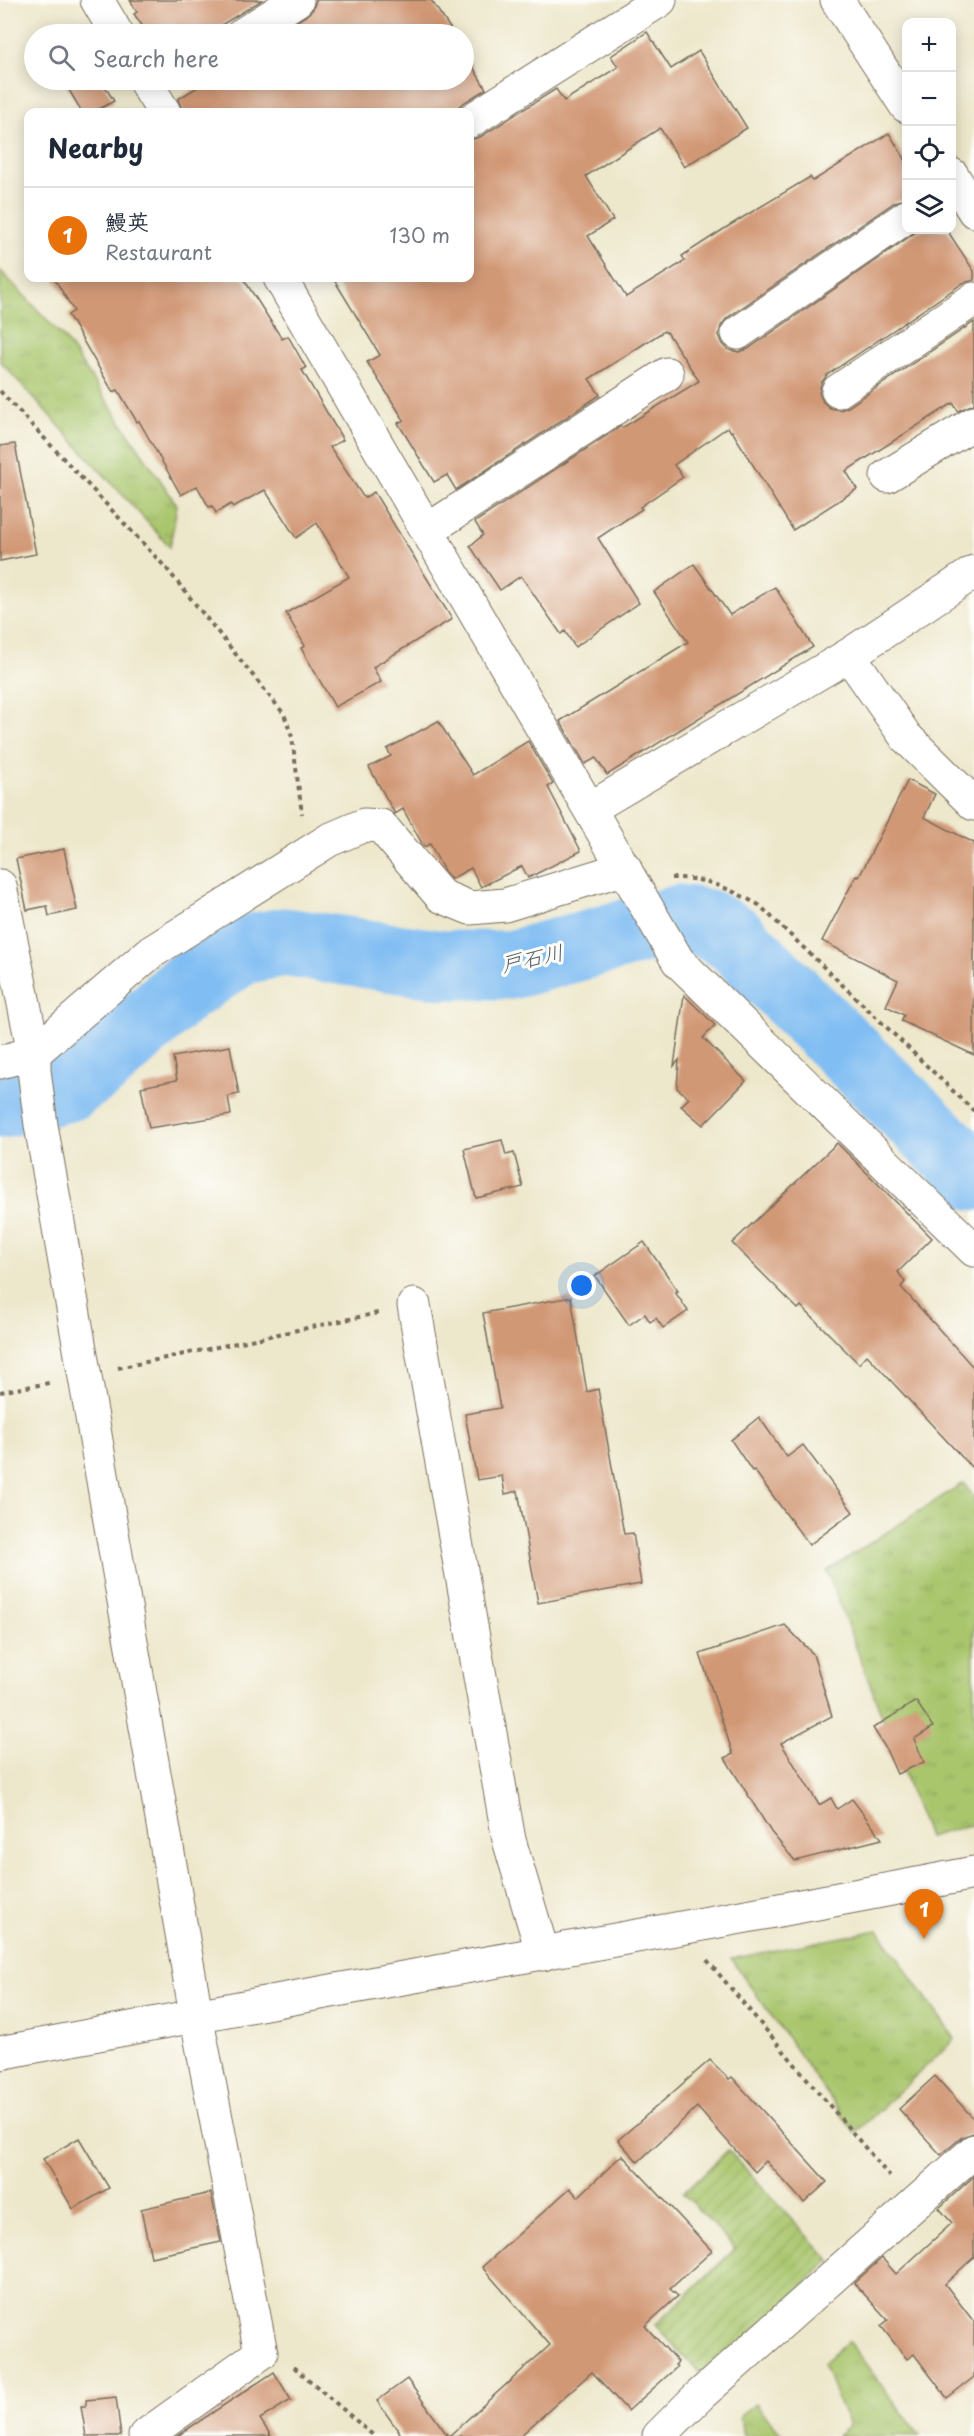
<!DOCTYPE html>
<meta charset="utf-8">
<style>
:root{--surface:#fff;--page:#f6f6f7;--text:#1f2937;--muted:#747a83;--line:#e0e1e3;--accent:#b5179e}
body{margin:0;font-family:"Playpen Sans","Klee One",sans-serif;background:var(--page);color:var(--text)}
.controls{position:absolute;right:18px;top:18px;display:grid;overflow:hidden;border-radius:12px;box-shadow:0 3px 15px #0003}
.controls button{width:54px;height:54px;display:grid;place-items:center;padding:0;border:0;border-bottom:2px solid var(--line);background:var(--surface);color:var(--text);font:30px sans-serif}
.you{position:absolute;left:582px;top:1286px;width:21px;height:21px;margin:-15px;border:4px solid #fff;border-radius:50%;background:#1a73e8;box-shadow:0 0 0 9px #1a73e833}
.badge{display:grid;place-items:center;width:39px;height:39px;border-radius:50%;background:var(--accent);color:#fff;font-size:20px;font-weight:700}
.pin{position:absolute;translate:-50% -50px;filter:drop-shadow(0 2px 3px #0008)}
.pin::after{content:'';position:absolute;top:32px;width:21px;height:18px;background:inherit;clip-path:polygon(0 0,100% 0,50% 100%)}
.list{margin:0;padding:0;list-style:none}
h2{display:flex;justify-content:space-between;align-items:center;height:78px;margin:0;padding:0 24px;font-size:26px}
h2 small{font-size:20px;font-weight:400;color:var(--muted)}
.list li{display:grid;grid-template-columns:39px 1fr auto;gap:18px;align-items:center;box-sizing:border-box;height:96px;padding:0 24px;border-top:2px solid var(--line)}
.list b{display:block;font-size:22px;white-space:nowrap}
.list p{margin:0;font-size:20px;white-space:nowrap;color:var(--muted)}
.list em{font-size:20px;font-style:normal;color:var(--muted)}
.icon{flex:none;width:33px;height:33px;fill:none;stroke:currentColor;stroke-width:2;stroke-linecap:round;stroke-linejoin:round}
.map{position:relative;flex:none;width:974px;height:2436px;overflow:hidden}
.search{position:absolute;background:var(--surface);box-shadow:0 3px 15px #0003;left:24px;top:24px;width:450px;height:66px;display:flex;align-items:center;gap:15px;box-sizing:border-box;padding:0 21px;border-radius:33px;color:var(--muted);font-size:22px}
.panel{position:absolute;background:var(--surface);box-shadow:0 3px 15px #0003;left:24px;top:108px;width:450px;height:174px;border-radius:12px}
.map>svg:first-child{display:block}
.grass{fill:url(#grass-tufts);stroke:#727846;stroke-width:1.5}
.garden{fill:url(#garden-furrows);stroke:#727846;stroke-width:1.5}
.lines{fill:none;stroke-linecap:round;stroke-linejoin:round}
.river{stroke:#80bdf3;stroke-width:69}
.building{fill:#d19876}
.minor-casing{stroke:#796c5b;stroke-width:35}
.path{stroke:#796c5b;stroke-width:4;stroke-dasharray:4.5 4.5;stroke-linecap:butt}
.minor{stroke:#fff;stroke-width:33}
.labels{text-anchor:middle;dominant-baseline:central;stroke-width:6;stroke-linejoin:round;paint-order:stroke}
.water-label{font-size:21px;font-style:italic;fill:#535d69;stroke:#fdfcf7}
</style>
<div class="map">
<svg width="974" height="2436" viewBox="0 0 974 2436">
<defs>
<pattern id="grass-tufts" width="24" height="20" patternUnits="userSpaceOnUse" patternTransform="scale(1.5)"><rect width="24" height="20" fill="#a9c66d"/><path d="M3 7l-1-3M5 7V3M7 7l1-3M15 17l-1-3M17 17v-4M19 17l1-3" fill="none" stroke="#92aa5e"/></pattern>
<pattern id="garden-furrows" width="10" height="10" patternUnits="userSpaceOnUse" patternTransform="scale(1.5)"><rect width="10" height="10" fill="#a9c66d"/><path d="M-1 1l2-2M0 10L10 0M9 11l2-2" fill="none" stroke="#92aa5e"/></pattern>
</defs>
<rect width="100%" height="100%" fill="#fdfcf7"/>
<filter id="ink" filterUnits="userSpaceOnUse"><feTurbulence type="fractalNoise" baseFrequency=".0167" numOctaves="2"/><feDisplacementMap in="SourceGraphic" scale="12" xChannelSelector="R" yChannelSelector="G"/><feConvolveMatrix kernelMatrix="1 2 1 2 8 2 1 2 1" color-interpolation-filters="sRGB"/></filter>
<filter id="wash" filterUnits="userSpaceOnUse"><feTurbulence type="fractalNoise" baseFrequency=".008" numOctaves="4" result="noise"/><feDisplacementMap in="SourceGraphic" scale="24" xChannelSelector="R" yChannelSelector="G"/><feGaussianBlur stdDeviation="1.35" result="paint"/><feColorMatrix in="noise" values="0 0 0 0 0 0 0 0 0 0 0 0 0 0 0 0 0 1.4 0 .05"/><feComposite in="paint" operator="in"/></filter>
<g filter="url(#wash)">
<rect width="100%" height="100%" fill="#ede7cb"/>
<g class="grass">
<polygon points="0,270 65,339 177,505 170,547 0,361"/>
<polygon points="963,1483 974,1497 974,1824 928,1837 827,1571"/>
<polygon points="878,1930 955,2039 855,2133 731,1959"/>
<polygon points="848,2341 914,2428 920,2436 837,2436 849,2426 823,2364"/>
<polygon points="755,2404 784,2436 743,2436 740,2416"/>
</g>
<polygon class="garden" points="728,2150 830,2260 704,2378 655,2325 735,2249 683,2193"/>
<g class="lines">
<polyline class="river" points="0,1104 68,1087 100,1065 182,990 242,950 284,942 443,965 511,965 680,919 705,923 733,938 974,1176"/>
</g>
<g id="blocks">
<g class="building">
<polygon points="130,0 262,0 207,34 148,34 134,14 137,12"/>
<polygon points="316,0 431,0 454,34 277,34 307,15 313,9"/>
<polygon points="647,32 671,69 699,51 747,128 684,167 660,128 586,176 613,220 588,236 626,297 685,261 682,256 727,227 810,177 813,181 889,133 906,161 906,199 895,202 727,318 721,326 719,335 723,344 729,350 739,352 748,349 919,230 947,230 974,271 974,280 963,283 827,375 821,383 819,393 823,402 830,408 840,410 848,407 974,322 974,404 958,411 953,403 846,471 857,489 793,530 732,431 731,432 728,427 674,465 683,477 640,507 642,509 598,538 639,603 575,647 565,631 561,634 521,576 500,590 470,546 483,535 475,522 621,426 622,428 699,381 667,332 666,333 664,331 589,379 600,395 456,490 447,475 434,482 398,423 404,420 367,362 380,355 333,278 470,278 470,140 480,137 556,89 564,101 618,67 611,56"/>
<polygon points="464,52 486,89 460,105 453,112 183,112 178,99 209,80 464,80"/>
<polygon points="63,80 101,80 114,101 94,112 82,112"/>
<polygon points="54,278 243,278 282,339 288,336 306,368 302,370 343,440 330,447 364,498 374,492 452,619 373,667 381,682 335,707 301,648 305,646 286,613 349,577 317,523 296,538 265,490 233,507 231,504 216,513 212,506 209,507 197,486 181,495 139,421 137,422 118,390 113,392 68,315 74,311"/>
<polygon points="15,444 36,554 0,561 0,446"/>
<polygon points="694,564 730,615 775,587 813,647 607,775 596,758 585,764 560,721 688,642 654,592"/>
<polygon points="438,721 473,775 528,741 553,784 548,787 581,851 528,878 522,866 481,887 471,868 451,879 444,871 430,844 424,847 403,809 395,814 369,767 391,756 387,749"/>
<polygon points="908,780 935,794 924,817 974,843 974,1055 901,1021 904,1015 886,1006 898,980 822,941 856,876 859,877"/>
<polygon points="64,849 77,910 49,916 47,906 27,910 16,859"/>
<polygon points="684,995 715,1025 703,1038 746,1081 703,1125 681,1106 689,1098 677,1088 679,1060 674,1066"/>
<polygon points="230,1046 239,1094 228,1096 231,1115 149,1128 141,1087 177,1080 173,1057"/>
<polygon points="502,1140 506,1155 514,1153 523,1187 476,1198 464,1149"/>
<polygon points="837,1143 932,1238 898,1272 905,1282 901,1287 974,1368 974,1470 867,1355 859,1364 801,1306 798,1309 732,1243"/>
<polygon points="644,1242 678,1291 675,1292 688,1311 663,1328 656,1318 650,1322 645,1314 629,1325 595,1276"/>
<polygon points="571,1297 587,1392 598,1389 624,1534 633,1533 641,1584 538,1603 518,1491 505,1494 502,1476 477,1480 465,1414 500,1408 483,1313"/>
<polygon points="759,1417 787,1457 803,1445 853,1512 809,1545 754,1470 752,1471 731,1440"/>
<polygon points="785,1625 813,1654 832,1716 781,1743 819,1805 831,1798 837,1809 852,1799 882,1839 795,1861 771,1832 725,1758 733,1754 700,1654"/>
<polygon points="916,1701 933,1727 914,1739 924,1762 897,1774 885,1747 873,1728"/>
<polygon points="710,2060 729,2079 732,2077 827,2182 804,2203 766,2161 755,2172 697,2107 638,2162 618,2140"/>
<polygon points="935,2076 974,2119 974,2133 962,2137 941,2155 899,2109"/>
<polygon points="79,2138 109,2188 73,2209 43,2159"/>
<polygon points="622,2155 712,2251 670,2289 678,2296 645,2326 678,2362 675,2365 677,2367 628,2411 592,2372 520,2436 449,2436 550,2345 482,2267 570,2188 578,2197"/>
<polygon points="974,2176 974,2257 945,2284 974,2322 974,2377 947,2398 914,2354 907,2359 881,2326 888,2320 854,2283 882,2258 896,2274 952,2223 939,2208"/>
<polygon points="211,2193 221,2242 151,2257 141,2209"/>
<polygon points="274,2372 291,2400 260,2419 271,2436 177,2436"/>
<polygon points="407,2379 448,2436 402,2436 377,2401"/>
<polygon points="116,2397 121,2436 86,2436 81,2406 86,2406 86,2400"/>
</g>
</g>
</g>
<g filter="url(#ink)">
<use href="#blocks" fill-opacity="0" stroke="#796c5b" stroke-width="1.5"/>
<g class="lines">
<g class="minor-casing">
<g id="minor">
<polyline points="97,0 117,34"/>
<polyline points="837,0 906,106"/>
<polyline points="243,34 297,0"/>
<polyline points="144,80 164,112"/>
<polyline points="470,121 660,0"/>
<polyline points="952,175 974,211"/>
<polyline points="280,278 678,961 974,1250"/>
<polyline points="738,333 906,217"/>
<polyline points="838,391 974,299"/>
<polyline points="887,476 974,423"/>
<polyline points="428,530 667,374"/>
<polyline points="849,655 906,737 974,804"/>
<polyline points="591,808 849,655 974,572"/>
<polyline points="0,886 34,1053 34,1070 41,1125 196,2014 261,2353 145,2436"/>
<polyline points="0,1062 34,1053 150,953 329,840 364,825 381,826 441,896 470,908 505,905 625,868"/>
<polyline points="414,1305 509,1840 543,1954"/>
<path d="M0 2053C324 1989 650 1937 974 1873"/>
<polyline points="659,2436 699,2396 974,2151"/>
</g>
</g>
<g class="path">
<polyline points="0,391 167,569 284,714 292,737 302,814"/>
<path d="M671 878C707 877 729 889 759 905L974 1111"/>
<polyline points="118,1368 378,1313"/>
<polyline points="0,1392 49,1383"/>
<polyline points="707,1960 890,2177"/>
<polyline points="294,2367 374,2436"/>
</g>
<use href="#minor" class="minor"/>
</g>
</g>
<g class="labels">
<g class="water-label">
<text transform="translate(532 957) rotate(-12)">戸石川</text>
</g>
</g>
</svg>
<div class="controls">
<button>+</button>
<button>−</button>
<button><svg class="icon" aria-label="locate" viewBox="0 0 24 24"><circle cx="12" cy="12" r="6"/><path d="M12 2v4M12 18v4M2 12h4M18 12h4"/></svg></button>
<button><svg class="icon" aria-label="layers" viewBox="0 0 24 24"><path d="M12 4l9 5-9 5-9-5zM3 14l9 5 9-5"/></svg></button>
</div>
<div class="you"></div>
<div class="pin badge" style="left:924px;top:1939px;background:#e8710a">1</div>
<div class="search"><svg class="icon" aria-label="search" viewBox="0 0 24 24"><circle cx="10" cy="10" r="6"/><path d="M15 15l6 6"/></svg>Search here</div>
<section class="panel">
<h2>Nearby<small></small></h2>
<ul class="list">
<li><span class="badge" style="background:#e8710a">1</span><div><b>鰻英</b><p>Restaurant</p></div><em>130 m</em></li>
</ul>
</section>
</div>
